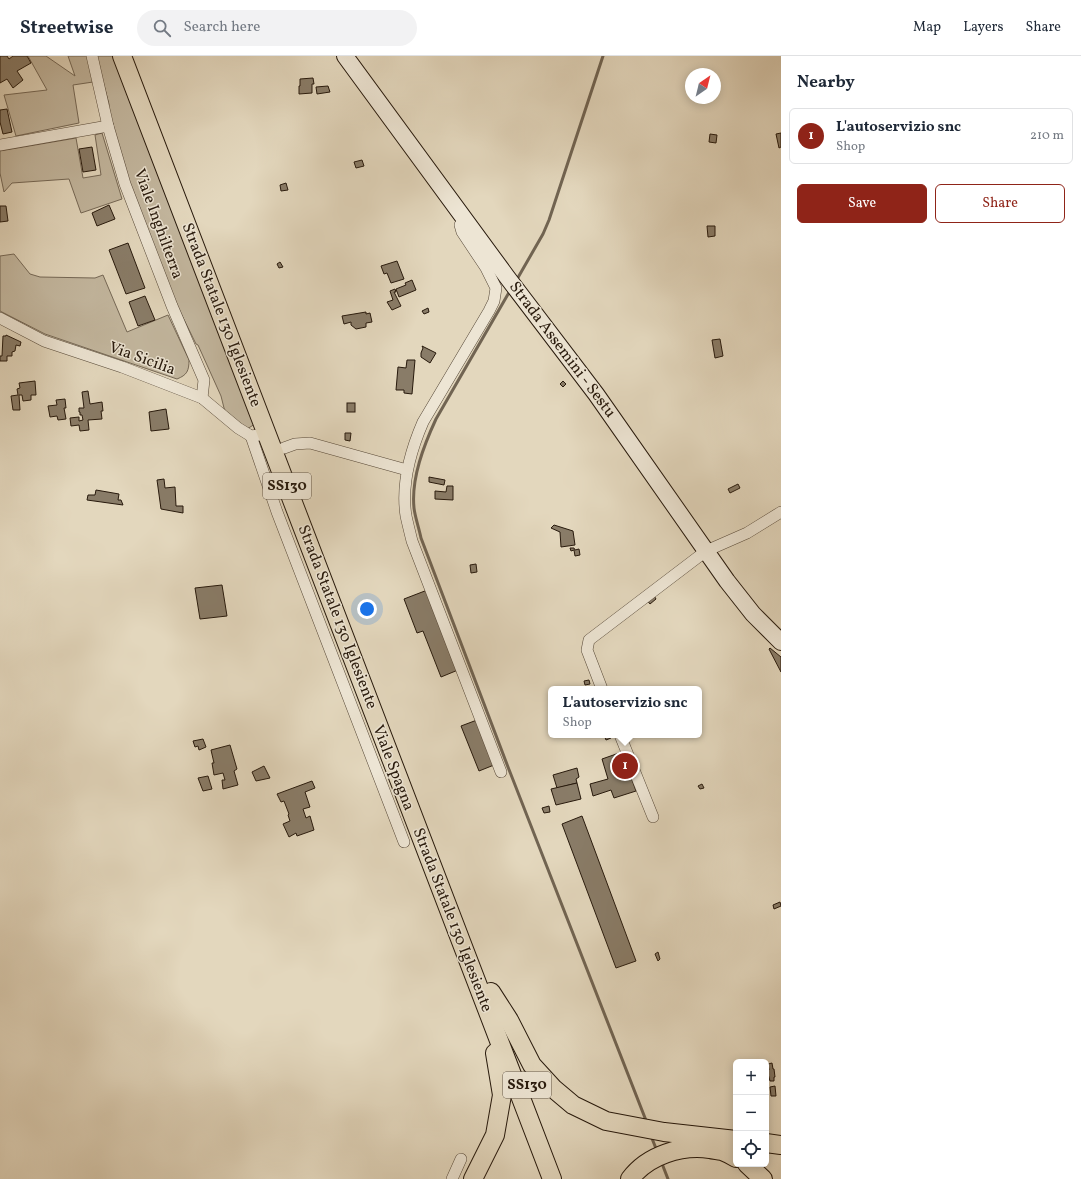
<!DOCTYPE html>
<meta charset="utf-8">
<style>
:root{--surface:#fff;--page:#f2f2f3;--text:#1f2937;--muted:#747a83;--line:#e0e1e3;--accent:#8f2418}
body{margin:0;font-family:Vollkorn,serif;background:var(--page);color:var(--text)}
.controls{position:absolute;right:12px;bottom:12px;display:grid;overflow:hidden;border-radius:6px;box-shadow:0 2px 10px #0003}
.controls button{width:36px;height:36px;display:grid;place-items:center;padding:0;border:0;border-bottom:1px solid var(--line);background:var(--surface);color:var(--text);font:20px sans-serif}
.compass{position:absolute;left:685px;top:12px;width:36px;height:36px;border-radius:50%;background:var(--surface);box-shadow:0 2px 10px #0003;rotate:35deg}
.you{position:absolute;left:367px;top:553px;width:14px;height:14px;margin:-10px;border:3px solid #fff;border-radius:50%;background:#1a73e8;box-shadow:0 0 0 6px #1a73e833}
.badge{display:grid;place-items:center;width:26px;height:26px;border-radius:50%;background:var(--accent);color:#fff;font-size:13px;font-weight:700}
.pin{position:absolute;translate:-50% -50%;border:2px solid #fff;box-shadow:0 1px 4px #0006}
.popup{position:absolute;left:548px;top:630px;width:154px;height:52px;box-sizing:border-box;display:grid;place-content:center;border-radius:6px;background:var(--surface);filter:drop-shadow(0 1px 3px #0005);font-size:13px;white-space:nowrap;color:var(--muted)}
.popup b{font-size:15px;color:var(--text)}
.popup::after{content:'';position:absolute;left:50%;top:100%;margin-left:-8px;border:8px solid transparent;border-top-color:var(--surface)}
.list{margin:0;padding:0;list-style:none}
h2{display:flex;justify-content:space-between;align-items:center;height:52px;margin:0;padding:0 16px;font-size:17px}
h2 small{font-size:13px;font-weight:400;color:var(--muted)}
.list li{display:grid;grid-template-columns:26px 1fr auto;gap:12px;align-items:center;box-sizing:border-box;height:56px;margin:0 8px 8px;padding:0 8px;border:1px solid var(--line);border-radius:6px}
.list b{display:block;font-size:15px;white-space:nowrap}
.list p{margin:0;font-size:13px;white-space:nowrap;color:var(--muted)}
.list em{font-size:13px;font-style:normal;color:var(--muted)}
.actions{display:flex;gap:8px;padding:12px 16px}
.actions a{flex:1;padding:9px 0;border:1px solid var(--accent);border-radius:6px;text-align:center;font-size:14px;color:var(--accent)}
.actions .main{background:var(--accent);color:#fff}
.icon{flex:none;width:22px;height:22px;fill:none;stroke:currentColor;stroke-width:2;stroke-linecap:round;stroke-linejoin:round}
.map{position:relative;flex:none;width:781px;height:1123px;overflow:hidden}
header{display:flex;align-items:center;gap:24px;box-sizing:border-box;height:56px;padding:0 20px;background:var(--surface);border-bottom:1px solid var(--line)}
header strong{font-size:19px}
nav{display:flex;gap:22px;margin-inline-start:auto;font-size:14px}
.search{width:280px;height:36px;background:var(--page);display:flex;align-items:center;gap:10px;box-sizing:border-box;padding:0 14px;border-radius:22px;color:var(--muted);font-size:15px}
main{display:flex}
aside{flex:1;background:var(--surface)}
.map>svg:first-child{display:block}
.green{fill:#c3b79f;stroke:#756856}
.lines{fill:none;stroke-linecap:round;stroke-linejoin:round}
.stream{stroke:#716452;stroke-width:3}
.building{fill:#897c68;stroke:#27190c}
.street-casing{stroke:#564838;stroke-width:12}
.secondary-casing{stroke:#27190c;stroke-width:18}
.primary-casing{stroke:#27190c;stroke-width:20}
.street{stroke:#ede5d4;stroke-width:11}
.secondary{stroke:#ede5d4;stroke-width:16}
.primary{stroke:#e3d7bd;stroke-width:18}
.labels{text-anchor:middle;dominant-baseline:central;stroke-width:3;stroke-linejoin:round;paint-order:stroke}
.shield{fill:#ede5d4;stroke:#625648;stroke-width:1}
.shield-label{font-size:15px;font-weight:bold;fill:#27190c}
.street-label{font-size:16px;fill:#27190c;stroke:#ede5d4}
</style>
<header>
<strong>Streetwise</strong>
<div class="search"><svg class="icon" aria-label="search" viewBox="0 0 24 24"><circle cx="10" cy="10" r="6"/><path d="M15 15l6 6"/></svg>Search here</div>
<nav><a>Map</a><a>Layers</a><a>Share</a></nav>
</header>
<main>
<div class="map">
<svg width="781" height="1123" viewBox="0 0 781 1123">
<rect width="100%" height="100%" fill="#e3d7bd"/>
<filter id="stains"><feTurbulence type="fractalNoise" baseFrequency=".005" numOctaves="4"/><feColorMatrix values="0 0 0 0 .2 0 0 0 0 .09 0 0 0 0 .02 0 0 0 .5 -.17"/></filter>
<radialGradient id="worn" r=".72"><stop offset=".6" stop-color="#630" stop-opacity="0"/><stop offset="1" stop-color="#630" stop-opacity=".3"/></radialGradient>
<g class="green">
<polygon points="28,0 46,0 75,20 68,0 88,0 93,26 73,29 79,67 16,80 4,39 47,34"/>
<polygon points="96,0 116,0 255,368 247,373 227,358 224,352 221,340 198,289 196,288 171,237 133,138 108,56 109,48"/>
<polygon points="102,77 122,143 81,157 69,123 12,127 4,136 0,117 0,95 76,82 83,122 101,119 95,79"/>
<path d="M14 198 30 218 40 221 95 222 103 219 127 276 168 259 189 304C189 315 187 319 177 323L45 278 0 255V200Z"/>
</g>
<g class="lines">
<g class="stream">
<polyline points="516,225 543,178 549,164 603,0"/>
<path d="M511 233 436 363C424 389 411 422 414 452 415 461 419 472 421 482L508 711 647 1067"/>
<polyline points="651,1080 657,1095"/>
<polyline points="661,1105 668,1123"/>
</g>
</g>
<g class="building">
<polygon points="0,0 7,0 9,3 13,0 27,0 31,7 17,15 23,24 13,32 7,23 0,27"/>
<polygon points="313,22 314,28 312,28 312,37 299,38 299,30 300,30 300,23"/>
<polygon points="328,30 330,36 317,38 316,31"/>
<polygon points="7,53 12,76 3,78 0,66 0,54"/>
<polygon points="781,77 781,91 779,92 776,78"/>
<polygon points="710,78 717,79 716,87 709,86"/>
<polygon points="92,91 96,114 83,116 79,93"/>
<polygon points="362,104 364,110 356,112 354,106"/>
<polygon points="286,127 288,134 281,135 280,129"/>
<polygon points="109,149 115,163 97,170 92,157"/>
<polygon points="0,150 6,150 8,165 0,166"/>
<polygon points="707,170 715,170 715,180 708,181"/>
<polygon points="128,187 145,232 126,238 109,194"/>
<polygon points="397,205 404,223 391,227 387,217 384,218 381,210"/>
<polygon points="280,206 283,211 279,212 277,208"/>
<polygon points="412,224 416,234 399,241 396,233 406,229 405,227"/>
<polygon points="395,233 396,236 394,236 401,250 392,254 387,246 393,244 390,235"/>
<polygon points="145,240 155,264 138,270 129,246"/>
<polygon points="428,252 429,256 424,258 422,255"/>
<polygon points="366,256 366,258 370,257 372,266 366,267 366,271 356,273 351,269 351,266 344,268 342,260"/>
<polygon points="6,279 21,286 20,290 16,289 15,295 12,296 12,300 7,300 7,305 0,305 0,300 2,300 3,280 6,280"/>
<polygon points="720,283 723,300 715,302 712,284"/>
<polygon points="422,290 436,297 430,307 421,301 421,297 423,292"/>
<polygon points="407,304 415,304 412,338 404,337 404,334 396,334 398,311 406,312"/>
<polygon points="35,325 36,339 31,339 31,344 23,345 22,339 19,339 20,354 13,354 11,340 18,339 17,333 20,332 19,327"/>
<polygon points="563,325 566,328 563,331 560,328"/>
<polygon points="88,335 90,348 102,346 103,355 101,355 102,363 88,364 89,374 80,375 79,369 71,370 70,362 79,361 79,365 83,364 82,359 80,359 80,356 79,356 79,352 84,352 82,336"/>
<polygon points="65,343 66,352 64,352 66,363 58,364 57,360 50,361 48,350 57,349 56,344"/>
<rect x="347" y="347" width="8" height="9"/>
<polygon points="166,353 169,373 151,375 149,356"/>
<polygon points="345,377 351,377 350,385 345,384"/>
<polygon points="429,421 445,424 444,429 429,426"/>
<polygon points="164,423 165,432 175,431 176,450 183,450 183,457 161,453 157,424"/>
<polygon points="738,428 740,432 730,437 728,433"/>
<polygon points="447,430 453,430 453,444 435,443 435,435 446,436"/>
<polygon points="96,434 119,438 118,444 121,444 123,449 87,444 88,439 95,439"/>
<polygon points="554,469 573,475 575,489 561,491 560,476 551,472"/>
<polygon points="570,492 574,492 575,494 579,493 580,499 575,500 574,494 571,495"/>
<polygon points="476,508 477,516 471,517 470,509"/>
<polygon points="222,529 227,560 200,563 195,532"/>
<polygon points="430,533 458,614 441,621 423,575 417,577 404,543"/>
<polygon points="653,538 656,543 650,548 646,543"/>
<polygon points="770,592 781,601 781,616 769,593"/>
<polygon points="589,624 590,628 585,629 584,625"/>
<polygon points="477,664 494,709 479,715 461,670"/>
<polygon points="604,679 610,679 611,682 606,684"/>
<polygon points="203,683 206,691 199,694 198,690 195,691 193,685"/>
<polygon points="230,689 237,713 234,715 238,729 223,733 222,724 225,724 223,717 214,719 212,707 214,707 211,694"/>
<polygon points="622,696 636,735 614,742 611,734 593,740 590,728 608,723 602,703"/>
<polygon points="264,710 270,722 256,725 252,716"/>
<polygon points="577,712 579,721 576,723 577,727 557,732 553,719"/>
<polygon points="208,720 212,733 203,735 198,722"/>
<polygon points="312,725 315,732 305,736 310,751 303,753 306,762 310,760 314,774 297,780 296,777 289,781 283,768 290,765 288,759 289,758 284,745 281,746 277,738"/>
<polygon points="577,727 581,743 556,749 551,733"/>
<polygon points="702,728 704,732 700,733 698,730"/>
<polygon points="549,750 550,756 544,757 542,752"/>
<polygon points="582,760 636,905 616,912 562,768"/>
<polygon points="780,846 781,850 774,853 773,849"/>
<polygon points="658,896 660,903 658,905 655,898"/>
<polygon points="772,1007 773,1013 774,1013 775,1021 774,1021 774,1025 770,1025 767,1014 769,1014 768,1008"/>
<polygon points="775,1030 776,1040 771,1040 770,1031"/>
</g>
<g class="lines">
<g class="street-casing">
<g id="street">
<polyline points="92,0 108,70 125,128 172,250 204,324 202,342"/>
<polyline points="0,89 108,70"/>
<path d="M464 164 460 169 462 176 486 212 496 232 494 245 489 255 423 366C410 396 401 428 406 460 408 469 410 477 412 485L501 716"/>
<polyline points="0,262 44,285 122,311 202,342 238,372 251,380 259,379"/>
<polyline points="251,380 277,456 404,786"/>
<polyline points="284,392 295,388 310,387 407,414"/>
<polyline points="602,633 587,594 589,584 706,495 747,477 781,456"/>
<polyline points="620,679 653,761"/>
<polyline points="452,1123 461,1103"/>
</g>
</g>
<g class="secondary-casing">
<polyline id="secondary" points="345,0 507,221 596,338 727,525 753,558 781,586"/>
</g>
<g class="primary-casing">
<g id="primary">
<polyline points="122,0 552,1123"/>
<polyline points="491,936 509,964 532,1009 554,1033 573,1049 606,1065 664,1076 736,1084"/>
<polyline points="766,1087 781,1089"/>
<polyline points="747,1108 763,1123"/>
<polyline points="473,1123 495,1079 502,1039 495,997"/>
<path d="M630 1123C648 1099 681 1089 710 1093 714 1094 718 1094 722 1095 727 1097 731 1099 736 1102"/>
</g>
</g>
<use href="#street" class="street"/>
<use href="#secondary" class="secondary"/>
<use href="#primary" class="primary"/>
</g>
<g class="labels">
<g class="shield">
<rect x="263" y="417" width="48" height="26" rx="3"/>
<rect x="503" y="1016" width="48" height="26" rx="3"/>
</g>
<g class="shield-label">
<text x="287" y="430">SS130</text>
<text x="527" y="1029">SS130</text>
</g>
<g class="street-label">
<text transform="translate(158 168) rotate(70)">Viale Inghilterra</text>
<text transform="translate(221 259) rotate(69)">Strada Statale 130 Iglesiente</text>
<text transform="translate(562 294) rotate(53)">Strada Assemini - Sestu</text>
<text transform="translate(142 303) rotate(20)">Via Sicilia</text>
<text transform="translate(337 561) rotate(69)">Strada Statale 130 Iglesiente</text>
<text transform="translate(393 712) rotate(69)">Viale Spagna</text>
<text transform="translate(452 864) rotate(69)">Strada Statale 130 Iglesiente</text>
</g>
</g>
<rect width="100%" height="100%" filter="url(#stains)"/>
<rect width="100%" height="100%" fill="url(#worn)"/>
</svg>
<div class="controls">
<button>+</button>
<button>−</button>
<button><svg class="icon" aria-label="locate" viewBox="0 0 24 24"><circle cx="12" cy="12" r="6"/><path d="M12 2v4M12 18v4M2 12h4M18 12h4"/></svg></button>
</div>
<svg class="compass" viewBox="-18 -18 36 36"><path d="M0-13l5 13h-10z" fill="#e53935"/><path d="M0 13l5-13h-10z" fill="#747a83"/></svg>
<div class="you"></div>
<div class="pin badge" style="left:625px;top:710px">1</div>
<div class="popup"><b>L'autoservizio snc</b>Shop</div>
</div>
<aside>
<h2>Nearby<small></small></h2>
<ul class="list">
<li><span class="badge">1</span><div><b>L'autoservizio snc</b><p>Shop</p></div><em>210 m</em></li>
</ul>
<div class="actions"><a class="main">Save</a><a>Share</a></div>
</aside>
</main>
